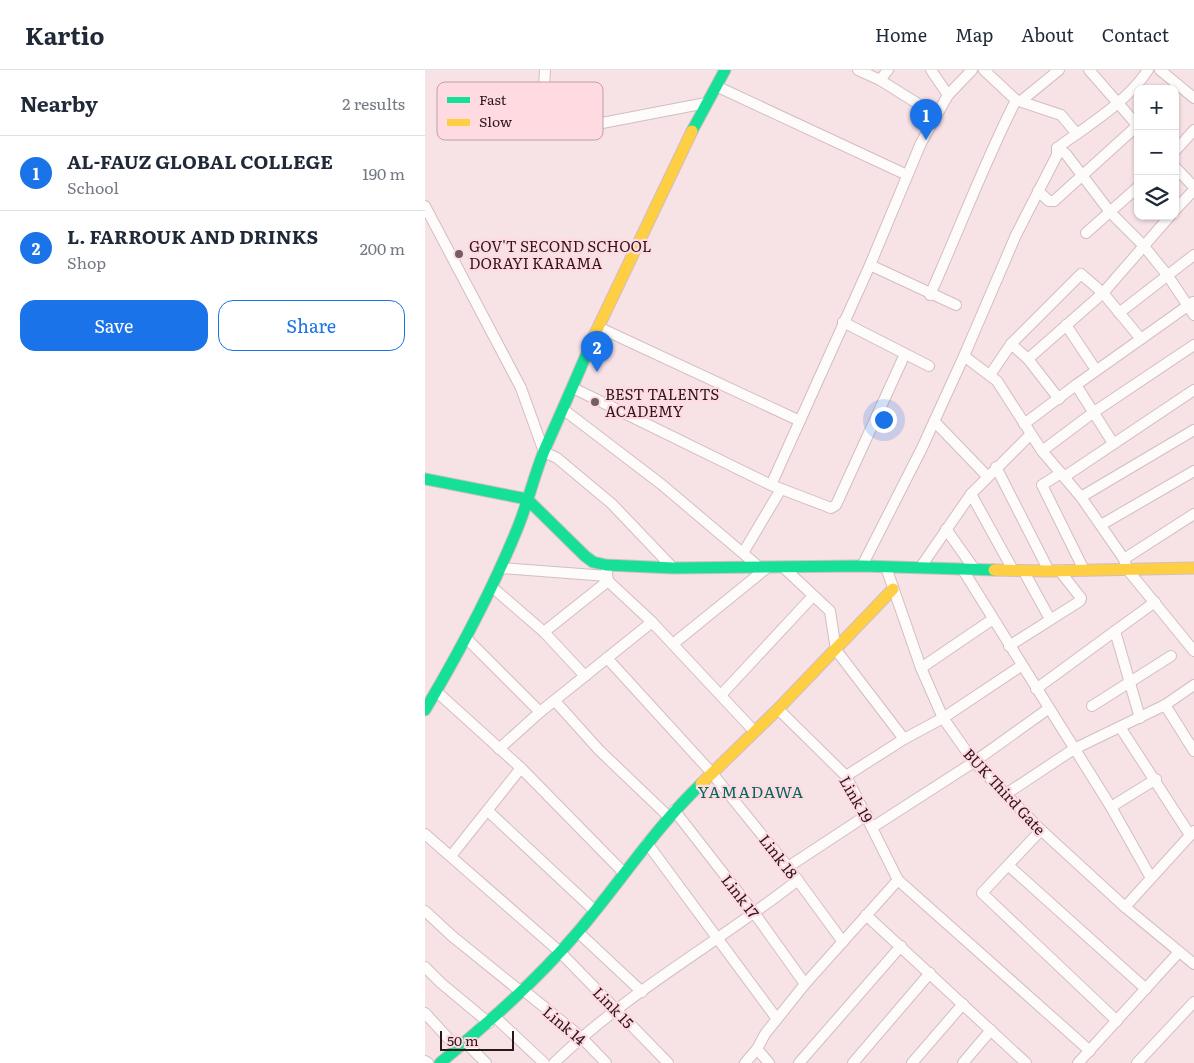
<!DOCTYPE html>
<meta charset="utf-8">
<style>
:root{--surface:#fff;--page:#f6f6f7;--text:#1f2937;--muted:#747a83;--line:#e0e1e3;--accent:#1a73e8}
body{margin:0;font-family:Literata,serif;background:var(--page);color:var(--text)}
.controls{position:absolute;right:15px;top:15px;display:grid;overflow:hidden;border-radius:10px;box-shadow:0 1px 4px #0004}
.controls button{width:45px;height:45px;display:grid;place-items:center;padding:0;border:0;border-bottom:1px solid var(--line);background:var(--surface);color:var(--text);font:25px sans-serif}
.scale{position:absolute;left:15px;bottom:12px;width:74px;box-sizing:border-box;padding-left:5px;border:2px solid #2d171d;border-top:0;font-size:14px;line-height:18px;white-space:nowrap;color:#2d171d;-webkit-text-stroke:4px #ffdae1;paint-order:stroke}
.you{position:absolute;left:458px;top:349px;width:18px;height:18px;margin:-12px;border:4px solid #fff;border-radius:50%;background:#1a73e8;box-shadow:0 0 0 8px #1a73e833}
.badge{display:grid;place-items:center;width:32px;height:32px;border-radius:50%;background:var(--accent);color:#fff;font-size:16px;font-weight:700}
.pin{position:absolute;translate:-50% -41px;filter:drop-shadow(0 1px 2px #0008)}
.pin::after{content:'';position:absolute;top:26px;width:18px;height:15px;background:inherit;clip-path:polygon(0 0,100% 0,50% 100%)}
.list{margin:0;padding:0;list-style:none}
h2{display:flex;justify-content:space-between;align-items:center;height:65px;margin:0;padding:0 20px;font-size:21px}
h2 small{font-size:16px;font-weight:400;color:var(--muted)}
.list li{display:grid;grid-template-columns:32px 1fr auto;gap:15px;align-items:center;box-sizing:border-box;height:75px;padding:0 20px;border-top:1px solid var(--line)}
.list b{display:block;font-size:19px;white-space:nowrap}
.list p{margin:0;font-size:16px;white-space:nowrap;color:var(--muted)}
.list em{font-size:16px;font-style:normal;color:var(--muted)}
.actions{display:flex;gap:10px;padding:15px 20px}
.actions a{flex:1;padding:11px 0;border:1px solid var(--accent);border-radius:15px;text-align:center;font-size:18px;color:var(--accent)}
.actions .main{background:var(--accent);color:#fff}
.icon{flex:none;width:28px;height:28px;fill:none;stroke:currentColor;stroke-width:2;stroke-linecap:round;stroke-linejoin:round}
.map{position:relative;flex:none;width:769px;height:993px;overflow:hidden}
header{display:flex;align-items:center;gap:30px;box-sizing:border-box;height:70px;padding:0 25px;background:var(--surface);border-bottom:1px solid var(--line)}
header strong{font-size:24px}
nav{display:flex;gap:28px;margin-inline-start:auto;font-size:18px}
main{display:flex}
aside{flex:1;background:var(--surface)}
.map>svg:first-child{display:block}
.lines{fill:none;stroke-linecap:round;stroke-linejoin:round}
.street-casing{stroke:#d2bec2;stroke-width:12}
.fast-casing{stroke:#d2bec2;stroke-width:13}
.slow-casing{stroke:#d2bec2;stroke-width:13}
.street{stroke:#fefbfb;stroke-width:10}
.fast{stroke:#16e098;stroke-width:11}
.slow{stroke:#ffcf43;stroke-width:11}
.poi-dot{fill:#745e63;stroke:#ffdae1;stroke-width:2}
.labels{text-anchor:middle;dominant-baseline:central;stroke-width:4.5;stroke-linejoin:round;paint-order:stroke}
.poi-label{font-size:15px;fill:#2d171d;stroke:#ffdae1;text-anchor:start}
.street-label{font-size:15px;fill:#2d171d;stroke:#ffdae1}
.neighbourhood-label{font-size:16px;letter-spacing:1px;fill:#04665d;stroke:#ffdae1}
.key{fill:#ffdae1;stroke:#c0a0a6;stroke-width:1}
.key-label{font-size:14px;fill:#2d171d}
</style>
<header>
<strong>Kartio</strong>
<nav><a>Home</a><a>Map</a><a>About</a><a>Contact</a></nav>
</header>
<main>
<aside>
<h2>Nearby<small>2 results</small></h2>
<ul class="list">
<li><span class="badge">1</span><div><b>AL-FAUZ GLOBAL COLLEGE</b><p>School</p></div><em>190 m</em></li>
<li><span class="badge">2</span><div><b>L. FARROUK AND DRINKS</b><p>Shop</p></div><em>200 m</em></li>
</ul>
<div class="actions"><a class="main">Save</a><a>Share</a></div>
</aside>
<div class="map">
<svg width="769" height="993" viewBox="0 0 769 993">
<rect width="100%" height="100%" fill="#f7e2e6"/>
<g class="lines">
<g class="street-casing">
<g id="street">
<polyline points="120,0 117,50 118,58 125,63 281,33"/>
<polyline points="433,0 455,10 511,45"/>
<polyline points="506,0 523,25"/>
<polyline points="559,0 591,30 636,45 652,64"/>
<polyline points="664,0 713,56"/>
<path d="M723 0C702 32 662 56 632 78L641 84 685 142 718 175 743 206 769 245"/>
<polyline points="735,0 769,28"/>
<polyline points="455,10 463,0"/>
<polyline points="291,16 482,105"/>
<polyline points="596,31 634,0"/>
<polyline points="750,81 769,60"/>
<polyline points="750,97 769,117"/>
<polyline points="613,121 624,131 629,131 713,55"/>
<polyline points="0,136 96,318 119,382 132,388 187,434 248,498"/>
<polyline points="750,140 769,120"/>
<polyline points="661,163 713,117"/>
<polyline points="445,195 531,235"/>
<path d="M505 225C534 160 559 93 591 30"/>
<polyline points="694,243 769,185"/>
<polyline points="418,252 504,296"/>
<polyline points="641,255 671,300"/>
<polyline points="173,257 375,351"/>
<polyline points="586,274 603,289 634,329"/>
<polyline points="539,286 591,165 632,85 632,78"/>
<polyline points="603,289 678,223 745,146"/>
<polyline points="565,305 586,274 656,204 678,223 716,269"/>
<polyline points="651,315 688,373"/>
<polyline points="148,318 346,415 406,438 411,435 480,284"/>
<polyline points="139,340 236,414 333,496"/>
<polyline points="509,351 562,406"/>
<polyline points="599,354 651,315 768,232"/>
<polyline points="617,381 669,342 769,275"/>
<polyline points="571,397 624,501"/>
<polyline points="636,403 617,415 659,500"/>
<polyline points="639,407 769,320"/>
<polyline points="346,415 445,195 496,73 523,25 547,0"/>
<polyline points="546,424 588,500"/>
<polyline points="656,427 769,360"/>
<polyline points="676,455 769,401"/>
<polyline points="521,459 550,500"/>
<polyline points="318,483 356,419"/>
<polyline points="699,489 769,444"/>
<polyline points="181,495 183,511 227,552 329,661"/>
<polyline points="437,496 497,378 539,286 572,311 617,381 656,427 699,489 702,499 769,581"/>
<polyline points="358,497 405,541 411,580 479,669"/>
<polyline points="461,497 496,598 518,648 549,692 616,760 700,837 769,894"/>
<polyline points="76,498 182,506"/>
<polyline points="495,498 546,424 605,365"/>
<polyline points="538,500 686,737 726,808"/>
<polyline points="598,500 625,549"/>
<polyline points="67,517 119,562 160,606"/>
<polyline points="119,562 183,511"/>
<polyline points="42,569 115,642"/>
<polyline points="248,574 343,497"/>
<polyline points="584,576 655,531 656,528 634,500"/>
<polyline points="182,588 286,702 363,797 418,872"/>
<polyline points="496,598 568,549"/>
<polyline points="611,619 690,561"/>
<polyline points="12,622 96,698 199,803"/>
<polyline points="296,625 388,526"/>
<polyline points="130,631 174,680 243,746"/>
<polyline points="740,635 769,681"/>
<polyline points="667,636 746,586"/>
<polyline points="353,639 421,706 473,810 665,981"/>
<polyline points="715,648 690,561 730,532"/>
<polyline points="695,657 765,765"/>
<polyline points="74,679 115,642 227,552"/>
<polyline points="421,706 479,669 518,648 596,596"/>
<polyline points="581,724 649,679 740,635 769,615"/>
<polyline points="686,737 731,709"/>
<polyline points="249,740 330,844 380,914"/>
<polyline points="63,741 169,840"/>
<polyline points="448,757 549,692 623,639"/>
<polyline points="616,760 557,823 692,951"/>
<polyline points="0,764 135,882 243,993"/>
<polyline points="222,773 352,949"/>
<polyline points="26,786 96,698"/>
<polyline points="584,796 721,919"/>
<polyline points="363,797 442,745"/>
<polyline points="700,837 769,761"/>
<polyline points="0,841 27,866 95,921"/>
<polyline points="441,845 601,993"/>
<polyline points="153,862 217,922"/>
<polyline points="0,897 16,913 64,953"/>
<polyline points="97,919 156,967 181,993"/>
<polyline points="0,943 33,979"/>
<polyline points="70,947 119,993"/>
<polyline points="41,973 61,993"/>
<polyline points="332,979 344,993"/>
<polyline points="0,991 3,993"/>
<path d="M129 993C202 922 293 873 373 810"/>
<polyline points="320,993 332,979 340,964 380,914 473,810"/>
<polyline points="374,993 476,876"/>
<polyline points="428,993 505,903"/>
<polyline points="487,993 538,934"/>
<polyline points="538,993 566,960"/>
<polyline points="653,993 754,882"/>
<polyline points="712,993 769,932"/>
</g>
</g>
<g class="fast-casing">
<g id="fast">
<polyline points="267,61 300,0"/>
<polyline points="0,409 102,429 160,486 168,492 181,495 248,498 437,496 569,500"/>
<path d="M0 640C35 581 67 521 93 457 103 432 109 406 119 381 136 343 153 305 169 266"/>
<path d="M15 993C63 953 111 911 152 863 194 814 229 759 276 714"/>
</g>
</g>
<g class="slow-casing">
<g id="slow">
<polyline points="169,266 267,61"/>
<polyline points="569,500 624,501 769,498"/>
<polyline points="276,714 353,639 468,519"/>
</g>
</g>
<use href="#street" class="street"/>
<use href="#fast" class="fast"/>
<use href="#slow" class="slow"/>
</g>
<g class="poi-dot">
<circle cx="34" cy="184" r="5"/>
<circle cx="170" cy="332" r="5"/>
</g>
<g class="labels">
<g class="poi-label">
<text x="44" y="175">GOV'T SECOND SCHOOL<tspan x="44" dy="17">DORAYI KARAMA</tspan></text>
<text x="180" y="323">BEST TALENTS<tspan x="180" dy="17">ACADEMY</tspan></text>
</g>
<g class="street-label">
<text transform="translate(580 721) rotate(47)">BUK Third Gate</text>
<text transform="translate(432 729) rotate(60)">Link 19</text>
<text transform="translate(354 786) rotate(52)">Link 18</text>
<text transform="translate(316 826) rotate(52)">Link 17</text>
<text transform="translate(189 937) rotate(46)">Link 15</text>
<text transform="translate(140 955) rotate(40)">Link 14</text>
</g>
<g class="neighbourhood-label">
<text x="326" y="721">YAMADAWA</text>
</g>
</g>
<rect x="12" y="12" width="166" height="58" rx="8" class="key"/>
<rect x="22" y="27" width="23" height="6" fill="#16e098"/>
<rect x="22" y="49" width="23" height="7" fill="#ffcf43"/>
<g class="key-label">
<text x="54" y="35">Fast</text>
<text x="54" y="57">Slow</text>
</g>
</svg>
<div class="controls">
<button>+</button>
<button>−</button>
<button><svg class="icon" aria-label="layers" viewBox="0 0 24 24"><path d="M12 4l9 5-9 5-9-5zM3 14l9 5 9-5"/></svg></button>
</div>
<div class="scale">50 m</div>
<div class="you"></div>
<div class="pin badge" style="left:501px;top:70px">1</div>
<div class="pin badge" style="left:172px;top:302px">2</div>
</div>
</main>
